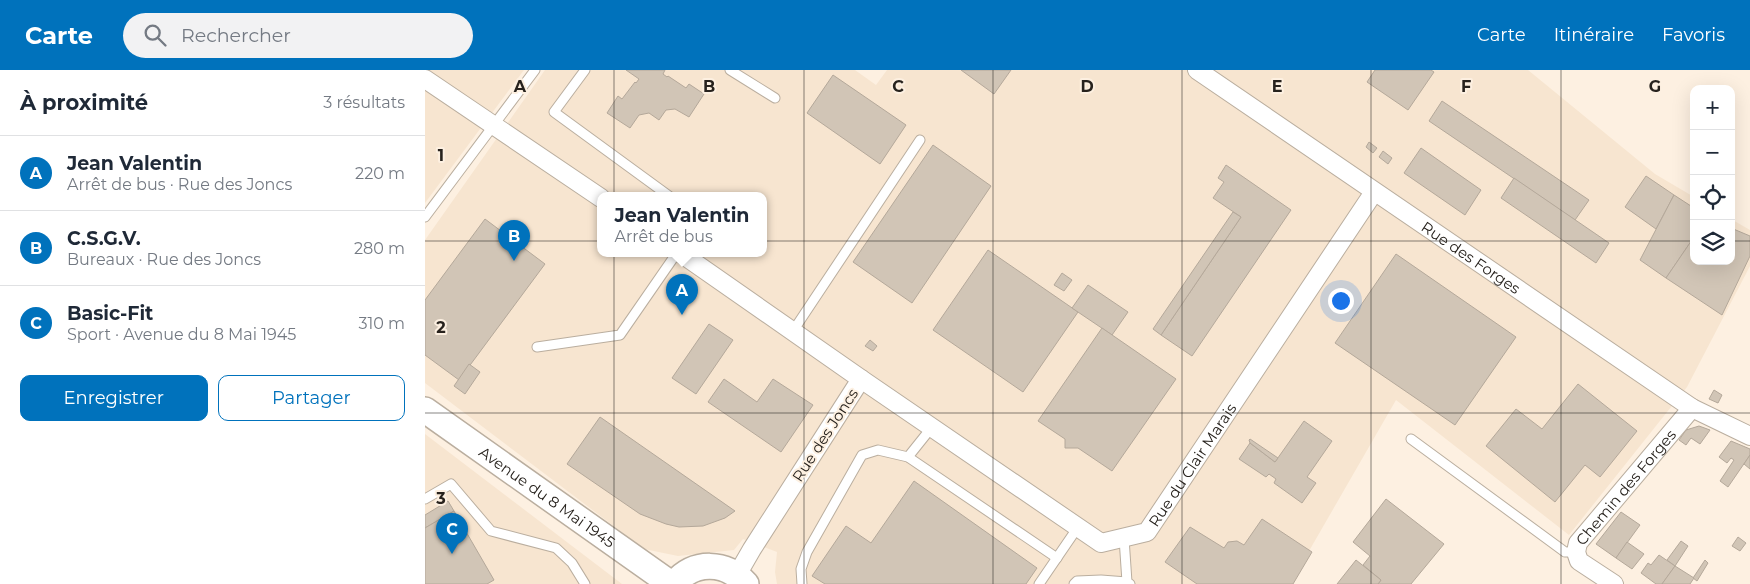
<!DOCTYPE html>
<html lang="fr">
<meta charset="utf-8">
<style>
:root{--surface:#fff;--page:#f2f2f3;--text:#1f2937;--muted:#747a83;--line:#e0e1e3;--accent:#0072bc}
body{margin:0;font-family:Montserrat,sans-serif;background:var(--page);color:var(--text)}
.controls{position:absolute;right:15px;top:15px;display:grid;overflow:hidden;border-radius:10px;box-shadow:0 5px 20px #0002}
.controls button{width:45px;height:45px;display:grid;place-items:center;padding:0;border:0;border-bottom:1px solid var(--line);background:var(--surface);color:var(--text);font:25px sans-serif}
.you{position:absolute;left:915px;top:230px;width:18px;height:18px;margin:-12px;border:4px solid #fff;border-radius:50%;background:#1a73e8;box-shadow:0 0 0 8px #1a73e833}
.badge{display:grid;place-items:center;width:32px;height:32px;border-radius:50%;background:var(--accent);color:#fff;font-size:16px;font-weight:700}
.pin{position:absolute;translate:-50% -41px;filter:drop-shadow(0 1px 2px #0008)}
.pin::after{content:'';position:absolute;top:26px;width:18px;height:15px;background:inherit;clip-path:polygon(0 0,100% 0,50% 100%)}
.popup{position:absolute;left:172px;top:122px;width:170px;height:65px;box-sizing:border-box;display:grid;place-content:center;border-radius:10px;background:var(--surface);filter:drop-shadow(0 1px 4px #0005);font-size:16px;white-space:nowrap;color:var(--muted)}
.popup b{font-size:19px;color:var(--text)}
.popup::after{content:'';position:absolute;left:50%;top:100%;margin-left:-10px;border:10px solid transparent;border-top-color:var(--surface)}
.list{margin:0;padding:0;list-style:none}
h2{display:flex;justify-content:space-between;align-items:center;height:65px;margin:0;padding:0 20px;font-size:21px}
h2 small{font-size:16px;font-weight:400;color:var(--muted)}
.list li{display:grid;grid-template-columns:32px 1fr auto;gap:15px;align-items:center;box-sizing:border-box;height:75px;padding:0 20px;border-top:1px solid var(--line)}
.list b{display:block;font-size:19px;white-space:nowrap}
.list p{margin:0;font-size:16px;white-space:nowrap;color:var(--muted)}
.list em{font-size:16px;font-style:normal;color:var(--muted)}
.actions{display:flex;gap:10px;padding:15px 20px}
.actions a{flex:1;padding:11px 0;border:1px solid var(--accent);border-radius:10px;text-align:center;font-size:18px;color:var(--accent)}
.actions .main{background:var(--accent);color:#fff}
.icon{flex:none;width:28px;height:28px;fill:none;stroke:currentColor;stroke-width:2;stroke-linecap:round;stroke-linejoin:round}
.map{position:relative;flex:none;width:1325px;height:514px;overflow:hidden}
header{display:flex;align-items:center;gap:30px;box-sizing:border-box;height:70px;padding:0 25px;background:var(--accent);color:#fff}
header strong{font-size:24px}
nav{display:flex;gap:28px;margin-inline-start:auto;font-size:18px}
.search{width:350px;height:45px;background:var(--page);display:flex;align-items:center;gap:12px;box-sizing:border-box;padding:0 18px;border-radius:28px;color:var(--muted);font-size:19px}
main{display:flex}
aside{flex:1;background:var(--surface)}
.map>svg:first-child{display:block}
.built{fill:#f7e5d0;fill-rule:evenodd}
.building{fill:#d1c5b6;stroke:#b4a89a}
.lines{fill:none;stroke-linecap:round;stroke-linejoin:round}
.lane-casing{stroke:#baae9f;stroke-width:11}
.street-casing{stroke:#baae9f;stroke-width:20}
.secondary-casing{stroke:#baae9f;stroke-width:28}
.lane{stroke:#fff;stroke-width:9}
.street{stroke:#fff;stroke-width:18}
.secondary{stroke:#fff;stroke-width:25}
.grid{fill:none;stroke:#27221d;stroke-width:1;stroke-opacity:0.55}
.labels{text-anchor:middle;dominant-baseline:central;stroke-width:4;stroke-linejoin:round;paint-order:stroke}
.street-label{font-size:15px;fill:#27221d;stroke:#fdf0e1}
.grid-label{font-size:16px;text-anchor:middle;font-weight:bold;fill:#27221d;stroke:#fdf0e1;stroke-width:4;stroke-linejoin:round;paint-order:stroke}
</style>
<header>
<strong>Carte</strong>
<div class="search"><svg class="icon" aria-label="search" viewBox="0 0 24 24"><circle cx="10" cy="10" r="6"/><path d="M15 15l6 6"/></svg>Rechercher</div>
<nav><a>Carte</a><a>Itinéraire</a><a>Favoris</a></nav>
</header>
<main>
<aside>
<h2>À proximité<small>3 résultats</small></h2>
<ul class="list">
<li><span class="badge">A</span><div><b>Jean Valentin</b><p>Arrêt de bus · Rue des Joncs</p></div><em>220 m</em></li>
<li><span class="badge">B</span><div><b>C.S.G.V.</b><p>Bureaux · Rue des Joncs</p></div><em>280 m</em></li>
<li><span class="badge">C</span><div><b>Basic-Fit</b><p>Sport · Avenue du 8 Mai 1945</p></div><em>310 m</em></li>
</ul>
<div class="actions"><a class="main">Enregistrer</a><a>Partager</a></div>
</aside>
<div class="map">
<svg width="1325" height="514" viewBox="0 0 1325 514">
<rect width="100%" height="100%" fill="#fdf0e1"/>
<g class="built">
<polygon points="0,0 99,0 0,133"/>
<path d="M120 0H430L451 15 462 0H1103L1230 104 1269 127V191H1306V149L1325 160V196L1262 317 1144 465 971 330 865 514H352L350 502 352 482 318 469 309 480 253 486 219 479 0 313V170ZM176 126H338V184H176Z"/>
<polygon points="0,364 197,514 0,514"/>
</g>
<g class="building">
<polygon points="201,0 240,0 238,4 242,7 243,6 261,18 264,14 279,24 264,47 250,39 241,40 234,50 224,43 214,45 205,58 182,43 193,26 197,29 210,12 211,13 214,9"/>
<polygon points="536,0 586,0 569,24"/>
<polygon points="950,0 1006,0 1009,2 983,40 942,12"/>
<polygon points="408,5 481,55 455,94 382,43"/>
<polygon points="1017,31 1164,130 1150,150 1004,51"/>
<polygon points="944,72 952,78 948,83 941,77"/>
<polygon points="508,75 566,116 487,233 428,192"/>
<polygon points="996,78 1056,120 1040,145 979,103"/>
<polygon points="958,81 967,88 963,94 954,87"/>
<polygon points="801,95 866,140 767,286 736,265 816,147 788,128 799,112 793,108"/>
<polygon points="1221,106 1249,125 1231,159 1200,137"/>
<polygon points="1089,108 1184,173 1171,193 1076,128"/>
<polygon points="1249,125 1269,138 1269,167 1241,208 1215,190"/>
<polygon points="808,142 816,147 736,265 728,259"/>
<polygon points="60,149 120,194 34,310 0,285 0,230"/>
<polygon points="1306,158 1325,166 1325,186 1297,245 1241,208 1269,167 1269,191 1306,191"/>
<polygon points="563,180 653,242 598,322 508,260"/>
<polygon points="971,184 1091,267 1030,355 910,273"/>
<polygon points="637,203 647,210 639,221 629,215"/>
<polygon points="663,215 703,242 687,265 647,238"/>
<polygon points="284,254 308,270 271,324 247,308"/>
<polygon points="677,258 751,309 687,401 653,378 640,378 640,369 613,351"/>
<polygon points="445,270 452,276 448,281 440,276"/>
<polygon points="44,294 55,302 40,324 29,316"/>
<polygon points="299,309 332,332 348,309 388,335 356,382 283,332"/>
<polygon points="1153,314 1212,361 1175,407 1160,395 1130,432 1061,376 1091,339 1117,359"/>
<polygon points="1289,320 1297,325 1293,333 1284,329"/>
<polygon points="175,347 310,441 300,448 278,456 254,457 241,454 215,444 142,394"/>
<polygon points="879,351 907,371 882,407 891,413 877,433 849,413 851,409 844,404 841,407 814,389 825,373 850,392"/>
<polygon points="1274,356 1285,360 1275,374 1266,368 1261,375 1254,370 1261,360"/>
<polygon points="825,369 853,388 850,392 825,373 824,370"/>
<polygon points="1306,371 1325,379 1325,385 1303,417 1295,411 1309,390 1306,388 1302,393 1294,387"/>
<polygon points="1325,385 1325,399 1319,394"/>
<polygon points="489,411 612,498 601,514 400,514 387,506 421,456 446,473"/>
<polygon points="961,429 1019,474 986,514 953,514 956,510 938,495 945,486 928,472"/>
<polygon points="23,431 29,441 0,458 0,445"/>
<polygon points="29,441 69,510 62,514 0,514 0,458"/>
<polygon points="1196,442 1215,455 1191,488 1171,474"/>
<polygon points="837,449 887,482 868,514 772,514 740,492 765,457 799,478 803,472 812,471 819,475"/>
<polygon points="1313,467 1321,473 1315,481 1307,476"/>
<polygon points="1256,471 1263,476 1250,496 1242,490"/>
<polygon points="1202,472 1219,484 1207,499 1191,488"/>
<polygon points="1234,485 1250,496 1237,514 1231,514 1216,503 1223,493 1226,495"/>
<polygon points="931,490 956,510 953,514 912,514"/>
<polygon points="1280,490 1283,493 1272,511 1268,508"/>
<polygon points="1250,496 1269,508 1265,514 1237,514"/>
</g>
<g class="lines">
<g class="lane-casing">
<g id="lane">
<polyline points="160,0 129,42 244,126"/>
<polyline points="305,0 350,28"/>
<polyline points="0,147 110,0"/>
<polyline points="368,261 495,70"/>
<polyline points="112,277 195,265 251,184"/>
<polyline points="986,369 1140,482 1151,482"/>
<polyline points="483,387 507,357"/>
<polyline points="0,429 26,414 66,461 131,478 147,493 160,514"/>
<polyline points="699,468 702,512 705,514"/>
<polyline points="377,514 376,499 382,482 437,385 453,380 483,387 632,488"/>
<polyline points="614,514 653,457"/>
<polyline points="649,514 652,511 676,510 702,512"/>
</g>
</g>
<g class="street-casing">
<g id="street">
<path id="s1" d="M772 0 1267 338 1325 366"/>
<polyline points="0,9 176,128"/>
<polyline points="257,184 436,309 327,479 312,505"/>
<path id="s2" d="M436 309 676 473 722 462 949 122"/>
<path id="s3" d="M1189 514 1154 491 1151 482 1153 473 1267 338"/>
</g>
</g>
<g class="secondary-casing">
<g id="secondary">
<path id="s4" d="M0 340 246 514"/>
<path d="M249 514C269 490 301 491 321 514"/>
</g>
</g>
<use href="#lane" class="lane"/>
<use href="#street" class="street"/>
<use href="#secondary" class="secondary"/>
</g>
<path class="grid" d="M189 0V514M379 0V514M568 0V514M757 0V514M946 0V514M1136 0V514M0 171H1269M1306 171H1325M0 343H1325"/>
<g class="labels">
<g class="street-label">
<text stroke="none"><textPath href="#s1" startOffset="332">Rue des Forges</textPath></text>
<text transform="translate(400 365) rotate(-57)">Rue des Joncs</text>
<text stroke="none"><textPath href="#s2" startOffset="419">Rue du Clair Marais</textPath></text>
<text stroke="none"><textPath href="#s3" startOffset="134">Chemin des Forges</textPath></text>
<text stroke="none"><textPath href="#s4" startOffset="150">Avenue du 8 Mai 1945</textPath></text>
</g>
</g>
<g class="grid-label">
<text x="95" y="22">A</text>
<text x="284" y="22">B</text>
<text x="473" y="22">C</text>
<text x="662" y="22">D</text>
<text x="852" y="22">E</text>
<text x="1041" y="22">F</text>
<text x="1230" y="22">G</text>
<text x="16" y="91">1</text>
<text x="16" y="263">2</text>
<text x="16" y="434">3</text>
</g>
</svg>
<div class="controls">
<button>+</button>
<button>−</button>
<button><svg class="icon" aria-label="locate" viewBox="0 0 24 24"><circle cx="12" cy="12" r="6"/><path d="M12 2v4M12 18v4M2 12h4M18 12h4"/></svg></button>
<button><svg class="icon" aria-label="layers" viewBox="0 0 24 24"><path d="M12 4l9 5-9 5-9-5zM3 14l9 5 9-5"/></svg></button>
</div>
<div class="you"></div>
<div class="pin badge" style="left:257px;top:245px">A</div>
<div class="popup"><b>Jean Valentin</b>Arrêt de bus</div>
<div class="pin badge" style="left:89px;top:191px">B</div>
<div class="pin badge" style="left:27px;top:484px">C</div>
</div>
</main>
